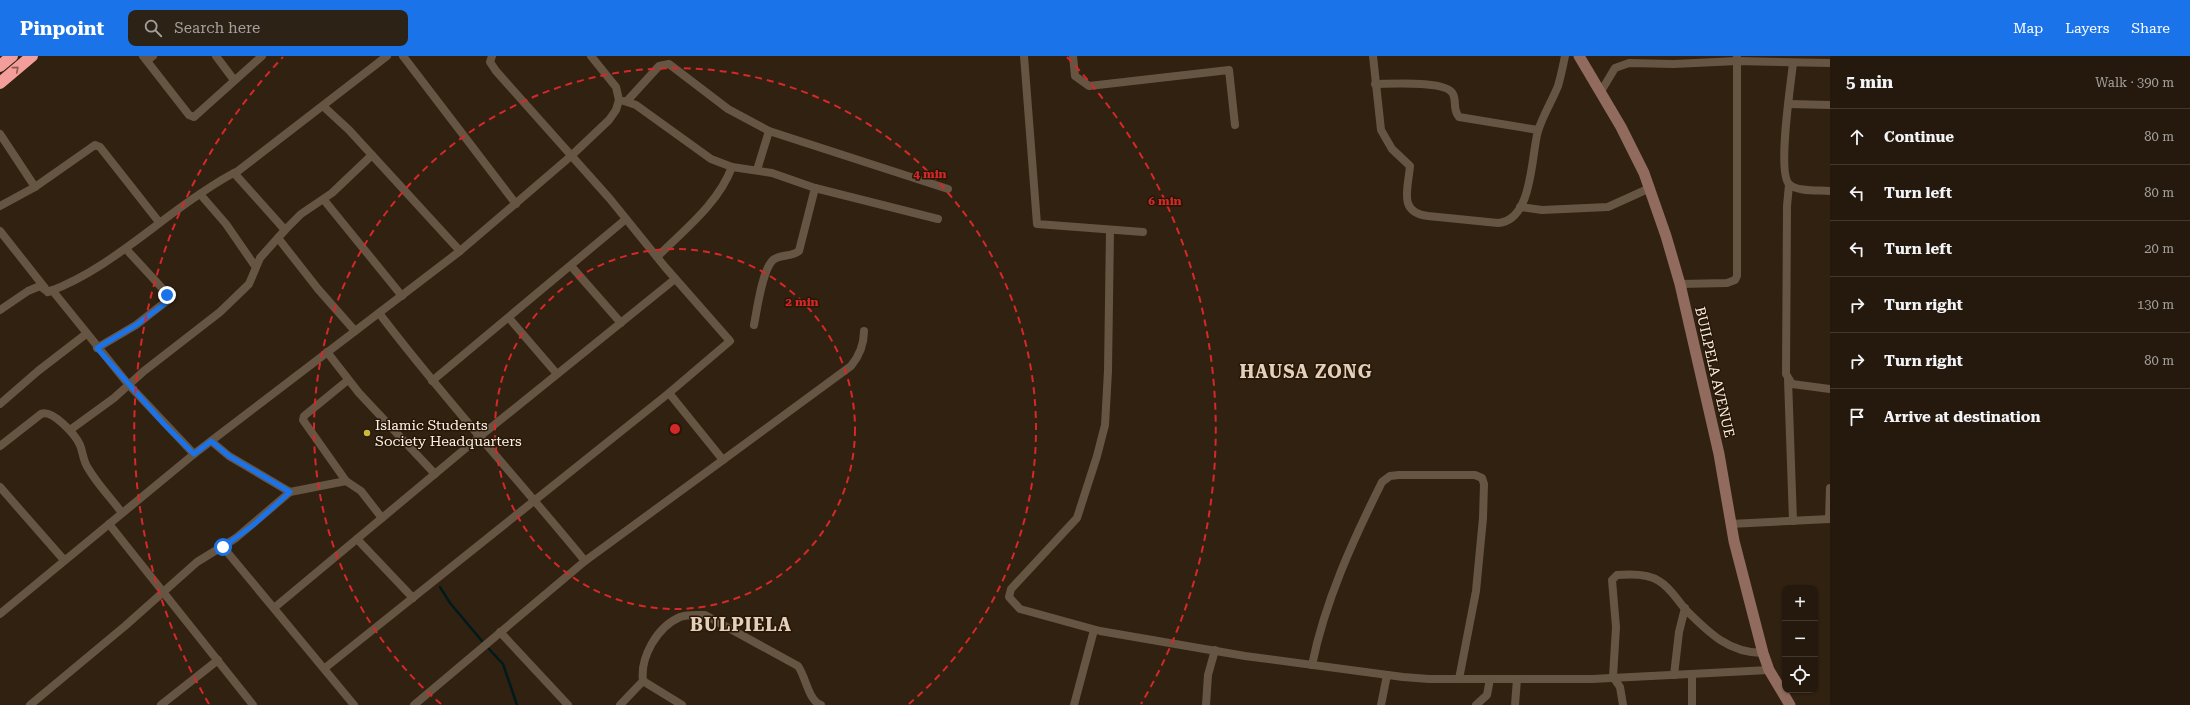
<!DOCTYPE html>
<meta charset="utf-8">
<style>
:root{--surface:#25190d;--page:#2d2216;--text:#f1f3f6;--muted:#a3a09d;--line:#42382e;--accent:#1a73e8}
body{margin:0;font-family:"Roboto Serif",serif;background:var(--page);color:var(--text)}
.controls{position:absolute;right:12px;bottom:12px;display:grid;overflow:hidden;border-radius:8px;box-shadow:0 1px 3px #0004}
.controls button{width:36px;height:36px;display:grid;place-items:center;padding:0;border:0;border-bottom:1px solid var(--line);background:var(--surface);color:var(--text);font:20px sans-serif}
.stop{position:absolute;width:12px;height:12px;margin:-9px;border:3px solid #1a73e8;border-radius:50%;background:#fff}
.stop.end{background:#1a73e8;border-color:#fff;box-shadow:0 1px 4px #0008}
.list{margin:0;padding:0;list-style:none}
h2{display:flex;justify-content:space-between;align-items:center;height:52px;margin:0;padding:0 16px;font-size:17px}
h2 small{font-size:13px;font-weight:400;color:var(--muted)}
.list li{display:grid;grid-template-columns:26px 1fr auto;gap:12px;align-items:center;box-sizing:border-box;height:56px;padding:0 16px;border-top:1px solid var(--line)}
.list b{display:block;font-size:15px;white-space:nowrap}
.list em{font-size:13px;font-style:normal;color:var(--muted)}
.icon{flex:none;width:22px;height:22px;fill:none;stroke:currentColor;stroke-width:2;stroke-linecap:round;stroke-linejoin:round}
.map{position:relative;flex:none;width:1830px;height:649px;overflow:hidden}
header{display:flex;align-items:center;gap:24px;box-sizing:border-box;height:56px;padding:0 20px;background:var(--accent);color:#fff}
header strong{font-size:19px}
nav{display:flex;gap:22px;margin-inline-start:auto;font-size:14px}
.search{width:280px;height:36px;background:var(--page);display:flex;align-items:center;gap:10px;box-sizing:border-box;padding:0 14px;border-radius:8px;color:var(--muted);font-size:15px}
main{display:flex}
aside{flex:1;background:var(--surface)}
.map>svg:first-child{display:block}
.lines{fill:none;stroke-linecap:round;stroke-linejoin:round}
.stream{stroke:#001a1c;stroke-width:2.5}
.street{stroke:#675543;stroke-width:8}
.secondary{stroke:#916b5d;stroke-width:11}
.highway{stroke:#f49e9b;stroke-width:12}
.oneway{stroke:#8e5a51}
.route{stroke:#1a73e8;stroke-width:5}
.ring{fill:none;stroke:#d62828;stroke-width:2;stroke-dasharray:7 5}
.poi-dot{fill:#caba3a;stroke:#271707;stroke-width:1.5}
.labels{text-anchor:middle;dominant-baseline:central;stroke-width:3;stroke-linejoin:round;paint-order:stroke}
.street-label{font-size:14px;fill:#fdf2e8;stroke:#271707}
.poi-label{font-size:14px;fill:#fdf2e8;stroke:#271707;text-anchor:start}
.district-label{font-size:18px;font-weight:bold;letter-spacing:1px;fill:#e4cfbb;stroke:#271707}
.centre{fill:#d62828;stroke:#271707;stroke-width:2}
.ring-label{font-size:12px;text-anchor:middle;font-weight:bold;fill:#d62828;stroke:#271707;stroke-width:3;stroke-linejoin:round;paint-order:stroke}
</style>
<header>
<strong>Pinpoint</strong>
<div class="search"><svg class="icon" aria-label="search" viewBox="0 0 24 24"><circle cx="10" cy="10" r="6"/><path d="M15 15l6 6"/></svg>Search here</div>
<nav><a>Map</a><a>Layers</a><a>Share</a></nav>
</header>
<main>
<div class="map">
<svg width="1830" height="649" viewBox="0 0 1830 649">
<rect width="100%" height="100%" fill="#312111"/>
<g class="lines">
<g class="stream">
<polyline points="440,531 450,547 482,585"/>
<polyline points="489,593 503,608 517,649"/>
</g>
<g class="street">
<polyline points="143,0 189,59 194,61 262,0"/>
<polyline points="216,0 234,24"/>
<polyline points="403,0 516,148"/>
<polyline points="1024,0 1037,168 1143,176"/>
<polyline points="1073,0 1075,20 1089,30 1229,14 1235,69"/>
<path d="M1373 0 1381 74 1392 93 1410 110C1408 134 1398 156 1428 160L1498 167C1533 165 1531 99 1538 75 1543 59 1552 45 1558 30 1561 20 1563 10 1565 0"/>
<polyline points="147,5 153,0"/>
<path d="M1793 7C1791 27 1777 116 1789 128 1797 136 1818 134 1830 135"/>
<path d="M1375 28C1390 28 1447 24 1453 38 1457 46 1452 52 1459 61L1538 74"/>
<polyline points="1600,37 1615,12 1629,7 1674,8 1737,5 1830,7"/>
<polyline points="624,45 636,49 711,103 732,111 772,117 815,132 938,163"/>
<polyline points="627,45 659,10 669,8 728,53 769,75 948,133"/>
<polyline points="1789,48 1830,49"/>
<polyline points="323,50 349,74 460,195"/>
<polyline points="0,78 35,131"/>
<polyline points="757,114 769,75"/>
<polyline points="234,117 285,174"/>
<polyline points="1789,129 1787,150 1786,318 1792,328 1830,333"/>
<polyline points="200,138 226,168 255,210"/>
<polyline points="324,144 402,240"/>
<polyline points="0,150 35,131 95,89 100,91 159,166"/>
<polyline points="1520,151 1542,154 1608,151 1650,132"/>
<polyline points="1110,174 1108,315 1105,369 1097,400 1077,462 1011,533 1009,541 1020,553 1100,575 1245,600 1403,621 1429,623 1592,623 1769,614"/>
<polyline points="0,175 45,232"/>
<polyline points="278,182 318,233 355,275"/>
<path d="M657 201C684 174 718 148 732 111"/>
<polyline points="571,210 621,267"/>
<polyline points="1680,228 1727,227 1735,224 1737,220 1737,0"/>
<path d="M48 236C102 216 145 176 191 144 207 133 221 123 238 115L387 0"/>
<polyline points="0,254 28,235 40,230 48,236 52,234 128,328 194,398"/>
<path d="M379 257C444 343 517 422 585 505"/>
<polyline points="509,262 557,318"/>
<path d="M754 269C757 254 762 214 773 204 781 198 792 201 799 195L815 132"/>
<polyline points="97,292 136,269 168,244 162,232 126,193"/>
<polyline points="327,296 359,337 435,418"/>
<polyline points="1788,323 1793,465"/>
<polyline points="432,325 626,163"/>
<path d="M669 337 723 404 851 310C860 299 864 289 864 275"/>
<polyline points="0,348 38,315 86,278"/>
<polyline points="70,374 114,342 144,315 220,256 249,228 260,202 285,174 301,158 332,137 372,99"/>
<polyline points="211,385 229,400 290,436"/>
<path d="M0 390 41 358C52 353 75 378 80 389 83 396 83 405 88 412 97 428 111 442 122 457"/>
<polyline points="346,425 303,364 304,360 348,324"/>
<polyline points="0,431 64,504"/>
<polyline points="1829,463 1830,432"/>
<polyline points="109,468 253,649"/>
<polyline points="1730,468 1830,463"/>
<polyline points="357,483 413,542"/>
<polyline points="223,491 354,649"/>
<polyline points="274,552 478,382 675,223"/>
<polyline points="0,558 194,398 460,195 571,100 609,64 616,54 619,44 616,31 591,0"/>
<polyline points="500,576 568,649"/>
<path d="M1312 609C1325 545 1353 484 1382 426L1390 420 1399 419H1475L1482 422 1484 428 1483 462 1476 535 1459 623"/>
<polyline points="325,612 669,337 730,285 665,211 610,143 496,15 490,6 492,0"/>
<polyline points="1674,619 1679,576 1685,552"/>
<path d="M643 625C640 601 657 571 680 561 688 558 697 559 705 559L798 610C806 621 808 644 821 649"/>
<polyline points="643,625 682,649"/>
<polyline points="30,649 125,570 197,506 236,482 290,436 346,425 361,435 382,462"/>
<polyline points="161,649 218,604"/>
<polyline points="414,649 585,505 723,404"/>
<polyline points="620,649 643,625"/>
<polyline points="1074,649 1094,574"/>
<polyline points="1206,649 1208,619 1215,594"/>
<polyline points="1381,649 1387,619"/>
<polyline points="1476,649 1487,639 1490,623"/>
<polyline points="1515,649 1517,623"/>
<path d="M1623 649 1620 631 1613 621 1616 571 1612 524 1617 519C1629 518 1649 518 1659 525 1671 532 1677 544 1686 554 1709 577 1729 597 1763 597"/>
<polyline points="1692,649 1692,618"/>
</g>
<polyline class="secondary" points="1579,0 1621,71 1644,117 1666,180 1680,228 1719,398 1734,485 1763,597 1769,614 1790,649"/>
<g class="highway">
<polyline points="0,10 12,0"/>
<polyline points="0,27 32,0"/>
</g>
</g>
<defs><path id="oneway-chevron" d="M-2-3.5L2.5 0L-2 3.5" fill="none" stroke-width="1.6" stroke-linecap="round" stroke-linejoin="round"/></defs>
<use class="oneway" href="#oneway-chevron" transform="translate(16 13) rotate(-40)"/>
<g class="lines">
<polyline class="route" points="167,239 167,246 136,269 97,292 164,368 194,398 211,385 229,400 290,436 252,470 223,491"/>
</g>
<g class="ring">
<circle cx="675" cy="373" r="180"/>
<path d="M441 648A361 361 0 1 1 909 648"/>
<path d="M209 648A541 541 0 0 1 283 1M1067 1A541 541 0 0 1 1141 648"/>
</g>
<circle class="poi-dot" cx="367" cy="377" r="4"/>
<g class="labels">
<g class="street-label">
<text transform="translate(1715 316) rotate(77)">BUILPELA AVENUE</text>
</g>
<g class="poi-label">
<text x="375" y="369">Islamic Students<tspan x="375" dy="16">Society Headquarters</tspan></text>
</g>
<g class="district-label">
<text x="1306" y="315">HAUSA ZONG</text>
<text x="741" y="568">BULPIELA</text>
</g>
</g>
<circle cx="675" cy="373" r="6" class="centre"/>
<g class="ring-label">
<text x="930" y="122">4 min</text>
<text x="1165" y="149">6 min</text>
<text x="802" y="250">2 min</text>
</g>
</svg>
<div class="controls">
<button>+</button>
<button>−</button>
<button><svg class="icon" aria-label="locate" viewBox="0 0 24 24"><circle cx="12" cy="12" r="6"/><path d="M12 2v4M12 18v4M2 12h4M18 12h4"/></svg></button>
</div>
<div class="stop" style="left:223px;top:491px"></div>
<div class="stop end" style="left:167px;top:239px"></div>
</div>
<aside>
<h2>5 min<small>Walk · 390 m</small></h2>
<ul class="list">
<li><svg class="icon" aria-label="ahead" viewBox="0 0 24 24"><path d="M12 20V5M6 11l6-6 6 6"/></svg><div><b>Continue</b></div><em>80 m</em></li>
<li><svg class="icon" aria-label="left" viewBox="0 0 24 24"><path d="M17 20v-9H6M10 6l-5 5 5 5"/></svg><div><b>Turn left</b></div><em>80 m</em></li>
<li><svg class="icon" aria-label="left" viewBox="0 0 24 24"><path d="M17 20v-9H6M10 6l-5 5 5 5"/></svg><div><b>Turn left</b></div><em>20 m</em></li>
<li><svg class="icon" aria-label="right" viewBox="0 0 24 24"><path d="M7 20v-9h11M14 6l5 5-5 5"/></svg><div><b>Turn right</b></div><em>130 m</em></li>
<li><svg class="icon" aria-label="right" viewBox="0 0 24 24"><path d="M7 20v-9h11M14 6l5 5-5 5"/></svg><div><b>Turn right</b></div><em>80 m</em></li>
<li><svg class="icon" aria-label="arrive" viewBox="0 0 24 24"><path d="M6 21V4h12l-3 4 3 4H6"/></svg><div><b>Arrive at destination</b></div></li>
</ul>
</aside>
</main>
